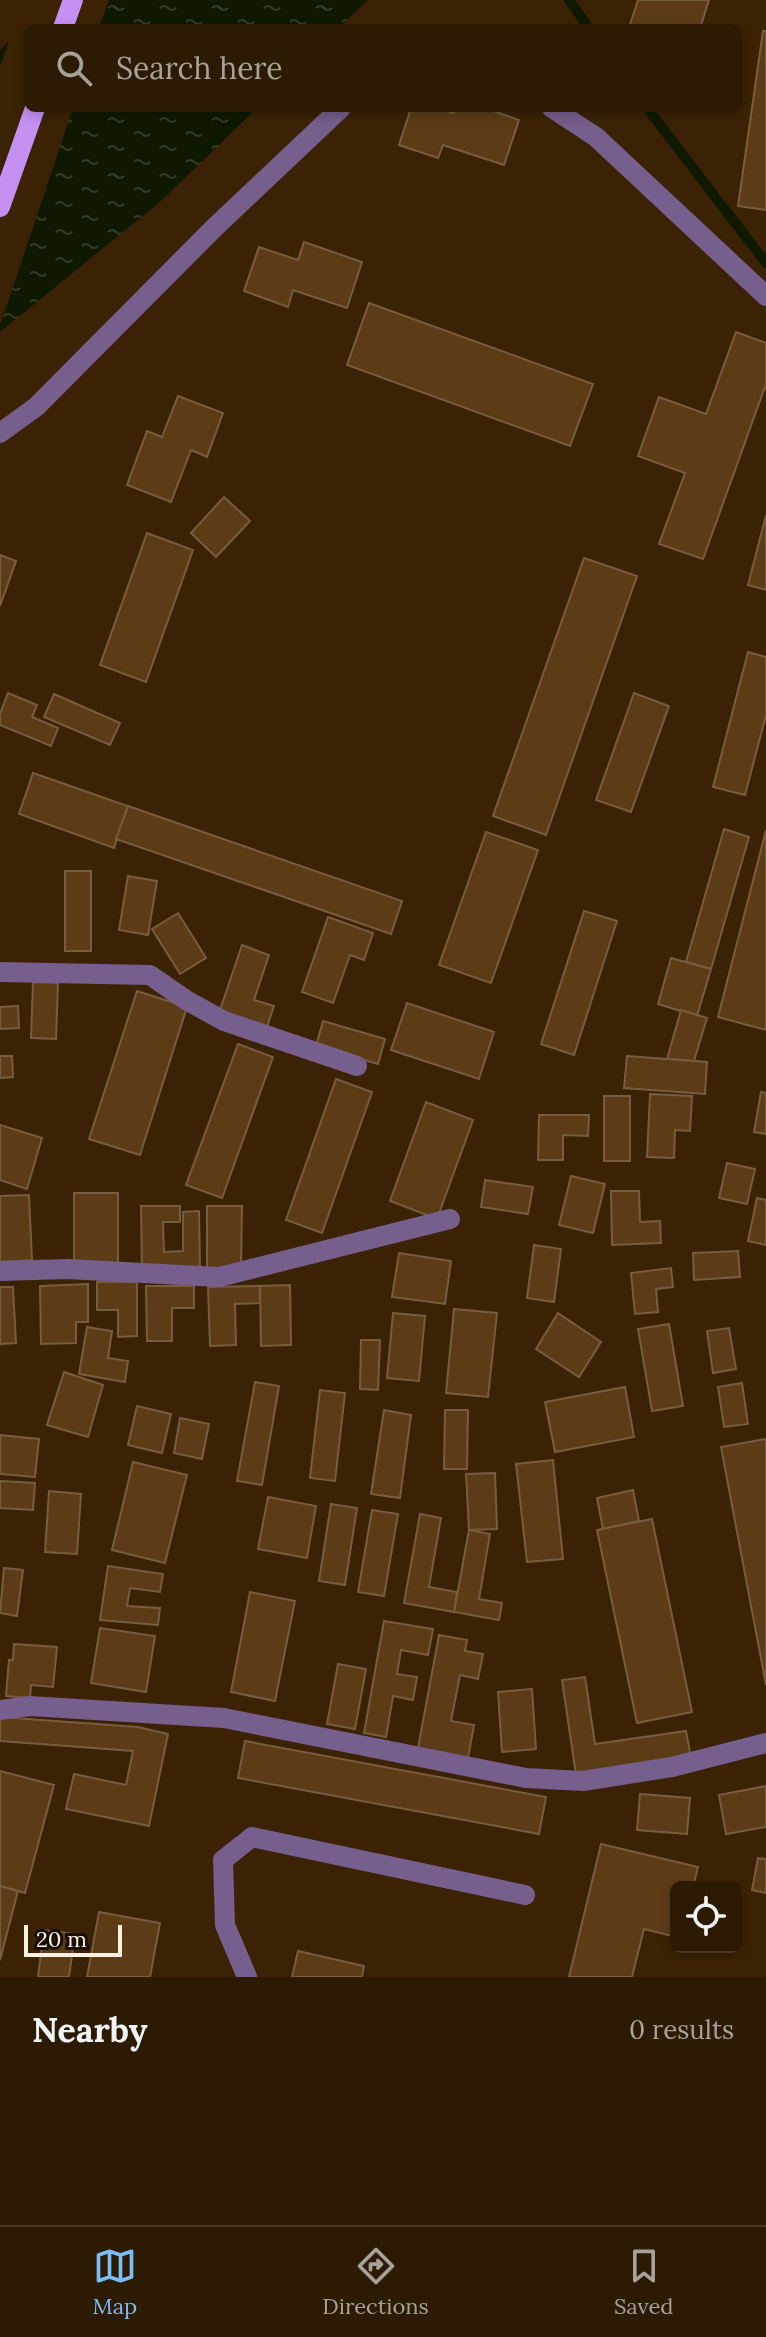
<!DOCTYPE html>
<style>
:root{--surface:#2c1a03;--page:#382712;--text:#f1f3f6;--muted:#a6a19a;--line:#483825;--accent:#7dbef9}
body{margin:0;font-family:Lora,serif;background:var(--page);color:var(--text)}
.controls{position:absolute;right:24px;bottom:24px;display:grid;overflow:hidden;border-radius:12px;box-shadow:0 4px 12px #0003}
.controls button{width:72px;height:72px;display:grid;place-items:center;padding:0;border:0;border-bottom:2px solid var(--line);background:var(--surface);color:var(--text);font:40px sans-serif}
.scale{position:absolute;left:24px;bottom:20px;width:98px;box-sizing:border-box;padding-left:8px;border:4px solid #fef0e3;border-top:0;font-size:22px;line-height:28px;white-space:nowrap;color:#fef0e3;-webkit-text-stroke:6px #190e04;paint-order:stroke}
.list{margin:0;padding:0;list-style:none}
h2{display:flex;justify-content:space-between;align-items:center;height:104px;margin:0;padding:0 32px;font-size:34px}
h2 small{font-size:26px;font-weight:400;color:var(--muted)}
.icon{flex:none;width:44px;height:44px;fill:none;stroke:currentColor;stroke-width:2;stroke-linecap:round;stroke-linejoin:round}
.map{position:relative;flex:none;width:766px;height:1977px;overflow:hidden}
.search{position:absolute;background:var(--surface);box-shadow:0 4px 12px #0003;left:24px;right:24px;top:24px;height:88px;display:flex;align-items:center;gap:20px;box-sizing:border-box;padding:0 28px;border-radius:12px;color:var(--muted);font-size:30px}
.sheet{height:248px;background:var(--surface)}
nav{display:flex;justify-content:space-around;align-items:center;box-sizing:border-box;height:112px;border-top:2px solid var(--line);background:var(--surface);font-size:22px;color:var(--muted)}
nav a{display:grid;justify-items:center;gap:4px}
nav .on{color:var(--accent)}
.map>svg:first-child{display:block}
.water{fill:url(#water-ripples)}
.pier{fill:#3b2204}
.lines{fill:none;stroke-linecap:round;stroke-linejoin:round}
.stream{stroke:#0f1902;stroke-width:10}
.building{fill:#5c3c17;stroke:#785c3e;stroke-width:2}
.minor{stroke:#765e8d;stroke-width:20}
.major{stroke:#c491f3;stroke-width:20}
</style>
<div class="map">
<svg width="766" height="1977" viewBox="0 0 766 1977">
<defs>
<pattern id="water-ripples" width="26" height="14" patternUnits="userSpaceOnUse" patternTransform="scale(2)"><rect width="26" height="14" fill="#0f1902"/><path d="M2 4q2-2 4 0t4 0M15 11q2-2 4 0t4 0" fill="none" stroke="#333b27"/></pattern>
</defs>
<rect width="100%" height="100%" fill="#3b2204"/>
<polygon class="water" points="55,0 368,0 339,28 28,28 28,108 257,108 160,202 0,332 0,50"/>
<polygon class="pier" points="49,0 109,0 99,28 28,28 28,108 73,108 0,326 0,67 11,35"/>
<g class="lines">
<g class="stream">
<polyline points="569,0 589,28"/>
<polyline points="647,108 766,263"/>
</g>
</g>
<g class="building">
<polygon points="638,0 709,0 700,28 629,28"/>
<polygon points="763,31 766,31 766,210 738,206"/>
<polygon points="411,108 437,108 453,113 455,108 485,108 519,120 504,165 443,145 438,158 399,145"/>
<polygon points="304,242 362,262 347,308 293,290 288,307 244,291 259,247 298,260"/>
<polygon points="369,303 593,384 570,446 347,365"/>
<polygon points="736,332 766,343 766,384 703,559 659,544 685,473 638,456 659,397 706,414"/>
<polygon points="178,396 223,413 207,457 191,450 171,502 127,485 147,431 162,437"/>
<polygon points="224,497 250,521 216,557 191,533"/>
<polygon points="766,515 766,590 748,585"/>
<polygon points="147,533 193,550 146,682 100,665"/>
<polygon points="0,555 16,561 0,606"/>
<polygon points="584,558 637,576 546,835 493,816"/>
<polygon points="748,652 766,657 766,715 745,795 713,787"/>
<polygon points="8,693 37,705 32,717 58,728 51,746 0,725 0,714"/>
<polygon points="634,693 669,706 631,812 596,800"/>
<polygon points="54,694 120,723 110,745 44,717"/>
<polygon points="33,773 128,806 114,848 19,814"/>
<polygon points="128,806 402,901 391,934 116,839"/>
<polygon points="724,829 749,837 711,969 686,962"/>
<polygon points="766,830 766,1030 718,1017"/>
<polygon points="486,832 538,850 491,983 439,965"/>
<rect x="65" y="871" width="26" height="80"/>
<polygon points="128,876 157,881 148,935 119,930"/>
<polygon points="584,911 617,921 574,1055 541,1044"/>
<polygon points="178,913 206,958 180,974 152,929"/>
<polygon points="328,917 373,933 364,960 350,955 333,1003 302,992"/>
<polygon points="242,945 269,955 254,1000 274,1006 266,1030 219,1013"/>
<polygon points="671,958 711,969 697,1016 658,1004"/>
<polygon points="33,982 58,983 56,1039 31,1038"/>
<polygon points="137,991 187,1007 140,1155 89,1139"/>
<polygon points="407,1003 494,1032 479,1079 391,1050"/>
<polygon points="18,1006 19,1028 0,1029 0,1007"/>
<polygon points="681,1010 707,1018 694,1061 667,1059"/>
<polygon points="323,1021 385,1039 378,1064 316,1046"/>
<polygon points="238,1044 273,1057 222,1198 186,1185"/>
<polygon points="0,1056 12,1056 13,1077 0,1078"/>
<polygon points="627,1056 707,1062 705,1094 624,1088"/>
<polygon points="336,1079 372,1092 322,1233 286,1220"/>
<polygon points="761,1092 766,1093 766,1134 754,1132"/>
<polygon points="650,1094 692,1096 690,1131 675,1130 674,1158 647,1157"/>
<rect x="604" y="1096" width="26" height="65"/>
<polygon points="426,1102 473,1120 437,1219 390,1201"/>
<polygon points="539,1115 589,1115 588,1136 563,1135 563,1160 538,1160"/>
<polygon points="0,1125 42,1138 27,1189 0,1180"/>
<polygon points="727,1163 755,1169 747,1204 719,1198"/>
<polygon points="571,1176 605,1184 593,1233 559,1225"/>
<polygon points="485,1180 533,1187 528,1214 481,1207"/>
<polygon points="611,1191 639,1191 640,1222 660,1221 661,1243 612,1245"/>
<rect x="74" y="1193" width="44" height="72"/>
<polygon points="29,1195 32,1260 0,1262 0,1196"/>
<polygon points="757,1198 766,1200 766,1245 748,1241"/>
<polygon points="141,1206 180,1206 180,1222 163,1222 164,1252 183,1251 183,1212 199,1211 200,1267 142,1268"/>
<polygon points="207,1206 242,1206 241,1268 207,1268"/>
<polygon points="534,1245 561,1249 554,1302 527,1298"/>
<polygon points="738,1251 740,1277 694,1280 693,1253"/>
<polygon points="399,1253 451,1261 445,1304 392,1297"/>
<polygon points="671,1268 673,1287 656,1289 658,1312 635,1314 631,1273"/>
<polygon points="97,1282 137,1282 137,1336 118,1337 118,1310 97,1310"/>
<polygon points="88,1284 88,1322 76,1322 76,1343 41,1344 40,1286"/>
<polygon points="290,1285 291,1345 261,1346 260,1286"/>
<polygon points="146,1286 194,1286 194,1308 172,1308 172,1341 147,1341"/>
<polygon points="260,1286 260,1303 235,1304 236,1345 210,1346 208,1287"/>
<polygon points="0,1287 13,1287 16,1343 0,1344"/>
<polygon points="454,1309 497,1313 488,1397 446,1393"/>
<polygon points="393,1313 425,1316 419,1381 387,1378"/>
<polygon points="558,1313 601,1342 579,1377 536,1349"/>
<polygon points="669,1324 683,1406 652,1411 638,1329"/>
<polygon points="87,1327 112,1331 108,1358 128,1361 125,1382 79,1374"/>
<polygon points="729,1328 736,1369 713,1373 707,1331"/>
<polygon points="361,1340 380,1340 378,1390 360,1389"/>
<polygon points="64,1372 103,1385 88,1437 47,1425"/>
<polygon points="255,1382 279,1386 262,1485 237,1481"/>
<polygon points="742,1383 748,1424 724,1427 718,1387"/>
<polygon points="625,1387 634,1437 555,1452 545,1402"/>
<polygon points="320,1390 345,1393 335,1481 310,1478"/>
<polygon points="137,1406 171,1414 162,1453 128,1445"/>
<polygon points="384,1410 411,1415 400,1498 371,1494"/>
<polygon points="445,1410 468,1410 467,1469 444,1469"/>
<polygon points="180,1418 209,1424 202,1459 174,1453"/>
<polygon points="0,1435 39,1439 35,1477 0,1474"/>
<polygon points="766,1439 766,1685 721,1447"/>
<polygon points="553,1460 563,1559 527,1562 516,1464"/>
<polygon points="133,1462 187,1475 165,1563 112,1550"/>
<polygon points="495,1473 497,1529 469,1530 466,1474"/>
<polygon points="0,1481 35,1483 33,1510 0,1508"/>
<polygon points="633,1490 639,1521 603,1529 597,1498"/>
<polygon points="49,1491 81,1494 77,1554 45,1552"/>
<polygon points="268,1497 316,1506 307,1558 258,1549"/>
<polygon points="331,1504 357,1508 345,1585 319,1581"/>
<polygon points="372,1510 398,1514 384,1596 358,1592"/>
<polygon points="420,1514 441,1518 429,1587 457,1592 454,1612 404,1603"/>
<polygon points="652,1519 692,1712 637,1723 597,1530"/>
<polygon points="469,1530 490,1534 479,1599 502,1603 499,1620 454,1612"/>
<polygon points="108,1566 163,1574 160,1592 130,1588 127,1606 160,1608 158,1625 100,1620"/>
<polygon points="4,1568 23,1570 17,1616 0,1613"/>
<polygon points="250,1592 295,1601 275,1701 231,1692"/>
<polygon points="384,1621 433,1629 428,1655 401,1650 397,1674 417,1677 413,1700 393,1696 386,1737 364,1733"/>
<polygon points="100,1628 155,1636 146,1692 91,1683"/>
<polygon points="439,1635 467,1640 465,1651 483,1654 478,1679 460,1675 451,1721 474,1725 468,1758 418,1748"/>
<polygon points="14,1644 57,1647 53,1687 31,1685 30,1698 6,1696 9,1660 13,1660"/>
<polygon points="338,1664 366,1669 355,1729 327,1724"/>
<polygon points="585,1677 595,1744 686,1731 691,1758 576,1775 562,1680"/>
<polygon points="532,1689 536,1749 502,1752 498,1692"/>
<polygon points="0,1717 138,1727 168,1734 149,1826 66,1809 74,1774 126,1785 133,1751 0,1741"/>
<polygon points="245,1741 546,1797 539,1834 238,1778"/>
<polygon points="0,1771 54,1785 25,1893 0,1886"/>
<polygon points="766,1786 766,1827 726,1834 719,1795"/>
<polygon points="640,1794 690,1798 687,1834 637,1830"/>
<polygon points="601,1844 698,1867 693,1887 676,1887 676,1937 644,1929 632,1977 569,1977"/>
<polygon points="758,1858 766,1859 766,1893 752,1890"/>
<polygon points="0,1886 18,1891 0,1960"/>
<polygon points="99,1912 160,1923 150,1977 87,1977"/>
<polygon points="44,1930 75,1934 69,1977 38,1977"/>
<polygon points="298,1951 364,1966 362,1977 292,1977"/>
</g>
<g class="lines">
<g class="minor">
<polyline points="552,108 596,137 766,296"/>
<polyline points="0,433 36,407 213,229 341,108"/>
<polyline points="0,972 150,975 186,1000 224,1021 357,1066"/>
<polyline points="0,1271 67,1269 219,1277 450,1219"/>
<polyline points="0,1710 30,1706 224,1718 526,1778 583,1781 672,1767 766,1743"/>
<polyline points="247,1977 225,1925 223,1860 252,1837 525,1895"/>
</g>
<g class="major">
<polyline points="63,28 73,0"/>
<polyline points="0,207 35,108"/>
</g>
</g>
</svg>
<div class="controls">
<button><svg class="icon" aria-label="locate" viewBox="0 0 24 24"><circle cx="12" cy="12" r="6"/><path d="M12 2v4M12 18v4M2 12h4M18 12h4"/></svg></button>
</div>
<div class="scale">20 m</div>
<div class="search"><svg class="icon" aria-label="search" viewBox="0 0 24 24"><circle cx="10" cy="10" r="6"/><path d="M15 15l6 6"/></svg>Search here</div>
</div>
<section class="sheet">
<h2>Nearby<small>0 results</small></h2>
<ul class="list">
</ul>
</section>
<nav>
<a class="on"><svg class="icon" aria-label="map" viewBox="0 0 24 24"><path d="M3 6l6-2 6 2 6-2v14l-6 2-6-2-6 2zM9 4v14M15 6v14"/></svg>Map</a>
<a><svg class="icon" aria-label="directions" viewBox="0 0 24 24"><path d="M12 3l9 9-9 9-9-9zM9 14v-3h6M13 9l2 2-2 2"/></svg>Directions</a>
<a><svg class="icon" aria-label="saved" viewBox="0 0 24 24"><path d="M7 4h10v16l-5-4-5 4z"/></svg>Saved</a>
</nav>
